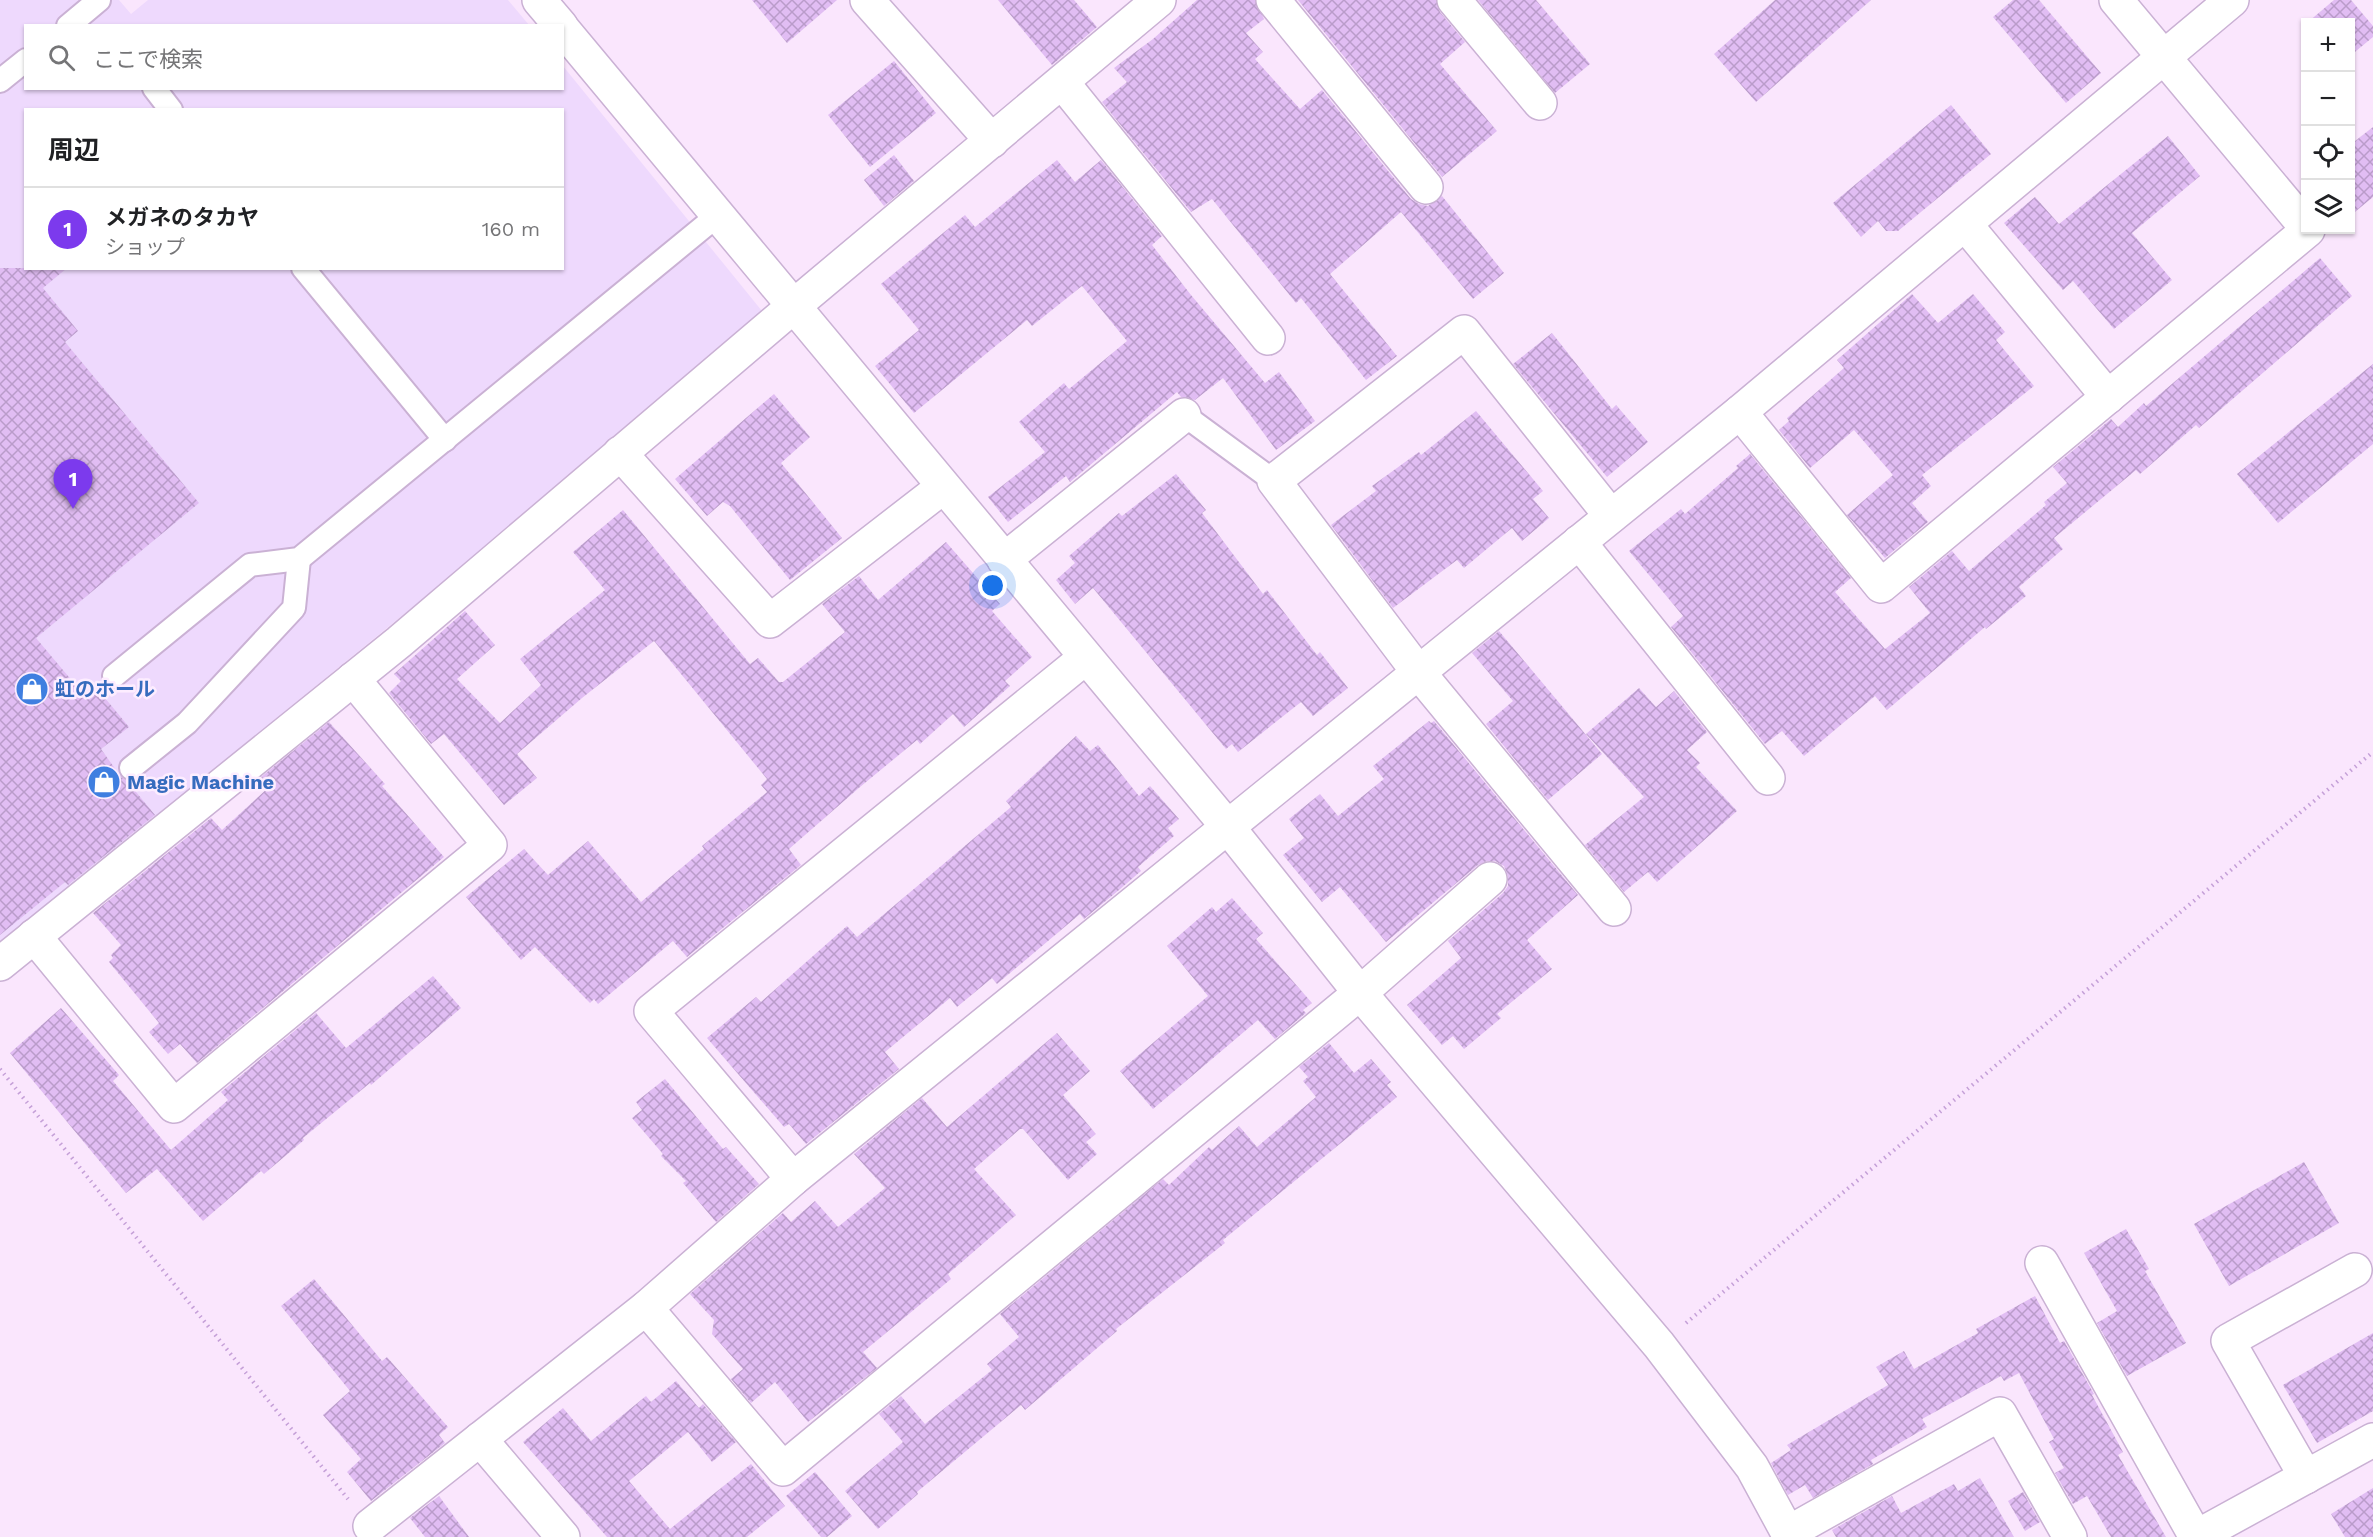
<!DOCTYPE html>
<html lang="ja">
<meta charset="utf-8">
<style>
:root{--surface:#fff;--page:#f6f6f6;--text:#202124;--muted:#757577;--line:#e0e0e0;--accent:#7c3aed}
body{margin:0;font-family:"Work Sans","Noto Sans JP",sans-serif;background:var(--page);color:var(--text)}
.controls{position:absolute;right:18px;top:18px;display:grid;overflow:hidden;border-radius:0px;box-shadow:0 2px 4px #0004}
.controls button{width:54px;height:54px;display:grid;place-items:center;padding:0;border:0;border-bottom:2px solid var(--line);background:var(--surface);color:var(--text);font:30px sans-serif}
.you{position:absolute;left:993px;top:586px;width:21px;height:21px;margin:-15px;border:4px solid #fff;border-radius:50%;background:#1a73e8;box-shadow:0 0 0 9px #1a73e833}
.badge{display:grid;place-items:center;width:39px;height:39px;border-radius:50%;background:var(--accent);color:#fff;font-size:20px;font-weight:700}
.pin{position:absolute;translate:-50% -50px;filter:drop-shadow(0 2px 3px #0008)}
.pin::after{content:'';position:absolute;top:32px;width:21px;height:18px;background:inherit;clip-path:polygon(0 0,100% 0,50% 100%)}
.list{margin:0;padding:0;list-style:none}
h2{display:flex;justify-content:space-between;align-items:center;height:78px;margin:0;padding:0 24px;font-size:26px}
h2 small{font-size:20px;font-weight:400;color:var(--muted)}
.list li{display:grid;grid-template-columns:39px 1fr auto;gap:18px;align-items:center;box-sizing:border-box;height:84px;padding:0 24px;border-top:2px solid var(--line)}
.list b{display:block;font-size:22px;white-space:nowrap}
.list p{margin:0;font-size:20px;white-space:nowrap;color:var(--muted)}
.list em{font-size:20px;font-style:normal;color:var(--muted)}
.icon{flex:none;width:33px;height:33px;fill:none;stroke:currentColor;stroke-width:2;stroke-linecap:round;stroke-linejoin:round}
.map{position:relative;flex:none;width:2373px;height:1537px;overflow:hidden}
.search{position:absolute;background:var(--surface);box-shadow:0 2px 4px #0004;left:24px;top:24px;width:540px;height:66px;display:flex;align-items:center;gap:15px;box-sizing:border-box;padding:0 21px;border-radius:0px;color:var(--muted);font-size:22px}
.panel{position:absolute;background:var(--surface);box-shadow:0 2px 4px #0004;left:24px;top:108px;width:540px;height:162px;border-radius:0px}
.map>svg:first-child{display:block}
.commercial{fill:#eed9fd;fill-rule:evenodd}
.building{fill:url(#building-cross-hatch)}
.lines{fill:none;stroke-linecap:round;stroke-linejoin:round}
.lane-casing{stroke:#cab1d4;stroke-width:26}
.street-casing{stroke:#cab1d4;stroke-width:36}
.path{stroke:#c5a0d8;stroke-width:4;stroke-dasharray:1.5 4.5;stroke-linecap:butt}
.lane{stroke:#fff;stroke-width:22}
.street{stroke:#fff;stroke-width:33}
.labels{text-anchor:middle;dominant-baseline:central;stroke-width:5;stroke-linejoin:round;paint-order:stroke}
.shop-label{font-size:20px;font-weight:bold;fill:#366cbe;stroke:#fdedff;text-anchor:start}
</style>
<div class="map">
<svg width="2373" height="1537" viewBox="0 0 2373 1537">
<defs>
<pattern id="building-cross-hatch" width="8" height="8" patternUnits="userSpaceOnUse" patternTransform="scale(1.5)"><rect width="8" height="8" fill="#e1bdf3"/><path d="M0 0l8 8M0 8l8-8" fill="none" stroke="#ba9cca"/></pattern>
</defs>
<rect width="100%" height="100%" fill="#fae6fd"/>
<path class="commercial" d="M0 0H119L131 14 148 0H508L529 25 26 26V88H562L563 66 762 311 726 351 0 944ZM26 110H562V268H26Z"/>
<g class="building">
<polygon points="752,0 837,0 787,43"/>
<polygon points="998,0 1074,0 1097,27 1052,65"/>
<polygon points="1197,0 1255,0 1264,19 1246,33 1263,52 1255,59 1300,109 1322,90 1411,199 1419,204 1428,206 1442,196 1504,273 1473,299 1401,212 1330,274 1397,356 1366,380 1301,298 1296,303 1212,199 1191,212 1102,102 1127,82 1114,68 1153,39"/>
<polygon points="1298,0 1436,0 1440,12 1465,42 1440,64 1497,131 1442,177"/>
<polygon points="1478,0 1536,0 1590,64 1555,93"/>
<polygon points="1775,0 1871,0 1756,102 1714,54"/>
<polygon points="2013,0 2039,0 2101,73 2066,103 1993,17"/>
<polygon points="2334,0 2351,0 2373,26 2373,37 2350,56 2350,22 2308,22"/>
<polygon points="894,61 936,113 870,167 828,115"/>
<polygon points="1951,105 1991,154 1898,231 1886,231 1878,221 1861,237 1833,203"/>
<polygon points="2373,127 2373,197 2350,216 2350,145"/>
<polygon points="2168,136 2200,176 2132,233 2172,280 2114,329 2073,281 2063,290 2004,223 2035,197 2059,224"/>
<polygon points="894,155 914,181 884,206 864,180"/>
<polygon points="1057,160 1075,182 1101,160 1162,236 1152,245 1191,295 1265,383 1279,372 1315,421 1276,450 1223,378 1195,400 1181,397 1177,392 1070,482 1066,476 1008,522 988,497 1045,452 1019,422 1064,383 1069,389 1127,341 1082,286 1032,326 1027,320 914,413 875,366 919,330 881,284 965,215 975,227"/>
<polygon points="2320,258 2352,296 2199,428 2196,425 2140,474 2136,470 2054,538 2063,549 2019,587 2026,596 1986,629 1985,627 1887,710 1875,696 1804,756 1782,731 1765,744 1671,627 1683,616 1629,551 1681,509 1685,514 1738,468 1736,466 1750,454 1851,578 1835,592 1885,649 1930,613 1909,587 1952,551 1969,571 2046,505 2044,502 2067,483 2053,467 2111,419 2118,427 2144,403 2146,406"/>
<polygon points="0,268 67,268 43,288 78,331 65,342 199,503 36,638 84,695 95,686 129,727 101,749 121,777 127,781 155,815 68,885 65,882 0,935"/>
<polygon points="1912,294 1938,323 1973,294 2005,332 1996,340 2034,386 1922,475 1931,486 1912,503 1928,522 1885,558 1847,515 1893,475 1854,430 1810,468 1779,430 1789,421 1787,418 1844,368 1837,360"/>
<polygon points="1552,333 1612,409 1616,405 1648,442 1607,477 1513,364"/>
<polygon points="2373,364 2373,444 2278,523 2237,474"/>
<polygon points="774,394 810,437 781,463 842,538 790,580 730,506 723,502 707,516 675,479"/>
<polygon points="1476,411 1543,491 1533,499 1549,518 1522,541 1512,528 1464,568 1457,560 1393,608 1331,525 1376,491 1372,486 1419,452 1421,455"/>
<polygon points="1176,474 1206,510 1202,513 1263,594 1267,590 1317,655 1320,652 1348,688 1313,716 1301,702 1238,752 1232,744 1226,749 1093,588 1075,604 1056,580 1075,563 1069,556 1119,513 1122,516"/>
<polygon points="623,510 750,664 758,658 779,682 783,682 845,632 822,604 859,576 878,600 946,542 1000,604 992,611 1032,657 1005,681 1010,686 964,727 953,714 920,744 917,740 860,787 789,849 801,865 687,957 673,941 598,1004 594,999 590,1003 535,947 521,960 466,897 524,849 548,875 588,841 641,902 704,849 702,846 767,792 761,785 767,779 654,641 582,698 517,754 537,778 504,805 444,734 431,744 389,693 401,681 394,674 465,611 495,645 457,679 500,723 541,685 520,659 605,590 573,552"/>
<polygon points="1499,631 1602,754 1548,800 1486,724 1513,701 1472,653"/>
<polygon points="1639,688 1656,707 1674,691 1707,732 1687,750 1700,763 1696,767 1737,811 1657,882 1648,872 1624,892 1585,845 1644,797 1586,734"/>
<polygon points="1429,721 1431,723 1434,721 1578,895 1527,940 1552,969 1497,1014 1501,1018 1464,1049 1453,1036 1442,1045 1407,1005 1461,958 1448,941 1503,893 1508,886 1508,876 1504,866 1495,861 1487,861 1478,865 1386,942 1340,887 1322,902 1283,855 1304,838 1289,819 1320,794 1338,816 1384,779 1373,766"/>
<polygon points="329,722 385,784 382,786 444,857 197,1063 180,1044 168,1054 149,1032 159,1023 109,962 113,958 111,955 121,945 93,913 211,818 222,830 269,787 261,777"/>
<polygon points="1076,736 1090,751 1098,745 1139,796 1150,786 1179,819 1168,828 1174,836 1138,867 1141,871 1119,890 1084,919 1080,914 997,984 992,978 957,1007 950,998 885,1052 899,1069 806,1144 789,1124 784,1127 707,1038 756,997 761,1002 847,926 857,937 1011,807 1006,801"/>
<polygon points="1232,898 1263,933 1256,939 1312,1003 1303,1010 1306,1013 1275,1039 1258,1020 1153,1109 1120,1071 1208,996 1167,946 1212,907 1216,912"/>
<polygon points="433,976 461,1008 371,1085 370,1083 303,1138 304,1140 264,1174 261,1171 203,1221 157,1169 126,1193 10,1053 61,1008 119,1075 113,1081 171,1150 228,1100 221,1092 316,1013 346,1048"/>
<polygon points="1057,1033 1090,1071 1063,1095 1096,1134 1086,1142 1097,1154 1068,1180 1023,1129 1020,1129 974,1169 1016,1215 948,1274 951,1279 863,1352 877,1368 808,1422 775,1382 751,1403 731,1379 743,1369 712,1334 714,1320 690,1294 783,1213 791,1222 815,1201 838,1227 885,1188 854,1154 922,1098 947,1127"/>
<polygon points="1329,1043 1354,1073 1371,1059 1391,1082 1387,1085 1397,1097 1223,1240 1225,1243 1116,1329 1117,1331 1025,1410 1021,1405 917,1492 918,1494 878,1529 845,1491 903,1442 879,1414 901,1396 925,1424 992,1370 987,1364 1019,1337 1000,1314 1163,1179 1169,1185 1209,1147 1212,1150 1239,1126 1257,1147 1316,1097 1303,1081 1308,1077 1299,1067"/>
<polygon points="665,1079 723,1149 726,1147 759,1184 716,1222 683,1183 686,1181 661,1156 663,1154 632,1118 642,1110 636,1102"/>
<polygon points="2304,1162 2339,1223 2229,1286 2194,1224"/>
<polygon points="2126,1229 2149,1269 2145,1271 2186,1343 2127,1376 2097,1323 2117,1311 2084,1253"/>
<polygon points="314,1279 382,1361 387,1357 448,1427 439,1435 445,1443 371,1501 347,1472 361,1459 323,1415 350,1391 281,1306"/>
<polygon points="2035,1296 2060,1343 2064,1341 2094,1394 2092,1395 2123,1452 2118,1455 2166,1537 2111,1537 2087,1496 2073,1504 2055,1473 2064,1468 2049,1442 2054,1439 2019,1373 2004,1381 2001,1376 1922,1419 1927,1427 1871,1460 1873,1464 1813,1498 1805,1485 1788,1495 1771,1463 1791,1450 1787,1445 1888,1385 1876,1367 1904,1351 1914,1369 1978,1333 1976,1329"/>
<polygon points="2373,1333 2373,1411 2317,1443 2283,1385"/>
<polygon points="676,1381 699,1408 703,1404 736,1442 712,1462 688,1432 629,1481 670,1529 751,1464 785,1506 747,1537 607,1537 523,1442 563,1408 591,1441 646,1396 651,1402"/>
<polygon points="815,1472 852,1516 827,1537 821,1537 786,1496"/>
<polygon points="1980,1478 2014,1537 1836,1537 1832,1530 1892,1496 1901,1513 1954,1484 1958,1491"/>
<polygon points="2373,1488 2373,1537 2345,1537 2331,1514"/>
<polygon points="2023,1492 2040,1522 2025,1531 2008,1501"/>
<polygon points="439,1496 469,1537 425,1537 410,1518"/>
</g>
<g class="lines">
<g class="lane-casing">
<g id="lane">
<polyline points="68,26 99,0"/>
<polyline points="0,81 26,60"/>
<polyline points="154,88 171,110"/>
<polyline points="303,268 445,440"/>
<polyline points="1184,415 1274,481"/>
<polyline points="114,676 250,565 299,559 718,215"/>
<polyline points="131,768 187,723 294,608 299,559"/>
</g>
</g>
<g class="street-casing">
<g id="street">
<polyline points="539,0 561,26"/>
<polyline points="867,0 992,141"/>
<polyline points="1273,0 1426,187"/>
<polyline points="1454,0 1540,103"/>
<polyline points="2116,0 2306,227"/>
<polyline points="562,28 1227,826 1360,993 1659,1345 1752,1467 1790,1537"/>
<polyline points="1062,82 1268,338"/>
<polyline points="1965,224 2108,397"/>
<polyline points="1740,412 1881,586 2308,230"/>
<polyline points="620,453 770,621 943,487"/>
<polyline points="1611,516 1464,332 1274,481 1419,673 1614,909"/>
<polyline points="1579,542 1768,778"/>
<polyline points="1004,560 1184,415"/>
<polyline points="34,936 174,1106 490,845 353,679"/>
<polyline points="0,964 399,642 795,305 1159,0"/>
<polyline points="793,1179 651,1011 1085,658"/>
<polyline points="2042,1263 2196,1537"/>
<polyline points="646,1308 783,1469 1360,993 1490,879"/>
<polyline points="480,1439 563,1537"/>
<polyline points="2306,1477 2228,1341 2355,1270"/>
<polyline points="370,1526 646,1308 793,1179 1740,412 2232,0"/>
<polyline points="1788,1533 2000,1414 2070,1537"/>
<polyline points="2196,1537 2373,1440"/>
</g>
</g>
<g class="path">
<polyline points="0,1069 348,1499"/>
<polyline points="1686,1323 2373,752"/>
</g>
<use href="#lane" class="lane"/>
<use href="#street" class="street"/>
</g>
<defs>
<g id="shop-disc" transform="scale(1.725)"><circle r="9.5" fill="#3f7fe0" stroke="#fdedff"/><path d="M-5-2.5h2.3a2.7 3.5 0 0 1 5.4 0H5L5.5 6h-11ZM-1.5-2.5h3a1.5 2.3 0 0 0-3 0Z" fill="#fff"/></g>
</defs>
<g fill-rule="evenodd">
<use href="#shop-disc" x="32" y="689"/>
<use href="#shop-disc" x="104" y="782"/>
</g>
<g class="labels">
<g class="shop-label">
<text x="55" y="689">虹のホール</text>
<text x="127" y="782">Magic Machine</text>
</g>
</g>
</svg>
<div class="controls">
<button>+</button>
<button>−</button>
<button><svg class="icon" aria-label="locate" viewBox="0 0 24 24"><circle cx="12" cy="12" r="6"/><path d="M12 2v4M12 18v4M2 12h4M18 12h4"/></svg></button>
<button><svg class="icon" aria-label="layers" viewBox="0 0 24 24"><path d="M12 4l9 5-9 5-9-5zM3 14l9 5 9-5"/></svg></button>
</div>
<div class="you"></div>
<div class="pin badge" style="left:73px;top:509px">1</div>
<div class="search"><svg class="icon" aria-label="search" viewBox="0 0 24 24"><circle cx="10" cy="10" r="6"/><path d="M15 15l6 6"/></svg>ここで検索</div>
<section class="panel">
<h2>周辺<small></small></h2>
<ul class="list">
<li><span class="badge">1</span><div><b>メガネのタカヤ</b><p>ショップ</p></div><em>160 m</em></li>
</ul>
</section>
</div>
